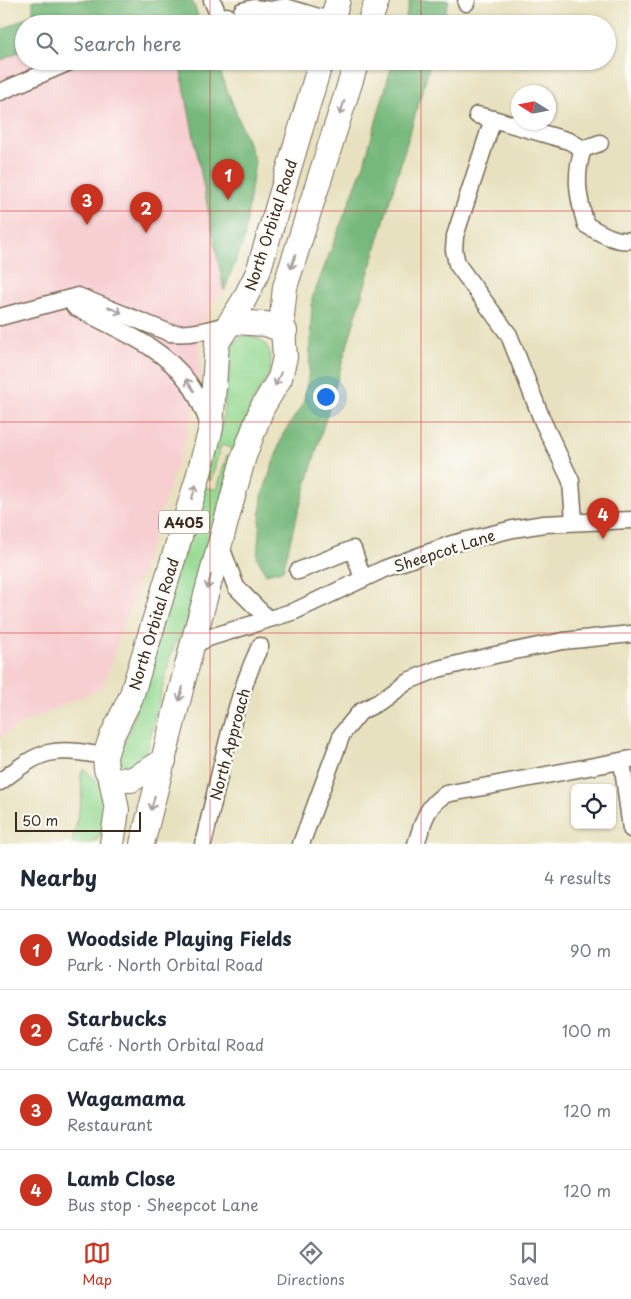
<!DOCTYPE html>
<meta charset="utf-8">
<style>
:root{--surface:#fff;--page:#f2f2f3;--text:#1f2937;--muted:#747a83;--line:#e0e1e3;--accent:#c8321e}
body{margin:0;font-family:"Playpen Sans",sans-serif;background:var(--page);color:var(--text)}
.controls{position:absolute;right:15px;bottom:15px;display:grid;overflow:hidden;border-radius:8px;box-shadow:0 1px 4px #0004}
.controls button{width:45px;height:45px;display:grid;place-items:center;padding:0;border:0;border-bottom:1px solid var(--line);background:var(--surface);color:var(--text);font:25px sans-serif}
.compass{position:absolute;left:511px;top:85px;width:45px;height:45px;border-radius:50%;background:var(--surface);box-shadow:0 1px 4px #0004;rotate:281deg}
.scale{position:absolute;left:15px;bottom:12px;width:126px;box-sizing:border-box;padding-left:5px;border:2px solid #3b2a1e;border-top:0;font-size:14px;line-height:18px;white-space:nowrap;color:#3b2a1e;-webkit-text-stroke:4px #fdfcf7;paint-order:stroke}
.you{position:absolute;left:325px;top:396px;width:18px;height:18px;margin:-12px;border:4px solid #fff;border-radius:50%;background:#1a73e8;box-shadow:0 0 0 8px #1a73e833}
.badge{display:grid;place-items:center;width:32px;height:32px;border-radius:50%;background:var(--accent);color:#fff;font-size:16px;font-weight:700}
.pin{position:absolute;translate:-50% -41px;filter:drop-shadow(0 1px 2px #0008)}
.pin::after{content:'';position:absolute;top:26px;width:18px;height:15px;background:inherit;clip-path:polygon(0 0,100% 0,50% 100%)}
.list{margin:0;padding:0;list-style:none}
h2{display:flex;justify-content:space-between;align-items:center;height:65px;margin:0;padding:0 20px;font-size:21px}
h2 small{font-size:16px;font-weight:400;color:var(--muted)}
.list li{display:grid;grid-template-columns:32px 1fr auto;gap:15px;align-items:center;box-sizing:border-box;height:80px;padding:0 20px;border-top:1px solid var(--line)}
.list b{display:block;font-size:19px;white-space:nowrap}
.list p{margin:0;font-size:16px;white-space:nowrap;color:var(--muted)}
.list em{font-size:16px;font-style:normal;color:var(--muted)}
.icon{flex:none;width:28px;height:28px;fill:none;stroke:currentColor;stroke-width:2;stroke-linecap:round;stroke-linejoin:round}
.map{position:relative;flex:none;width:631px;height:844px;overflow:hidden}
.search{position:absolute;background:var(--surface);box-shadow:0 1px 4px #0004;left:15px;right:15px;top:15px;height:55px;display:flex;align-items:center;gap:12px;box-sizing:border-box;padding:0 18px;border-radius:28px;color:var(--muted);font-size:19px}
.sheet{height:385px;background:var(--surface)}
nav{display:flex;justify-content:space-around;align-items:center;box-sizing:border-box;height:70px;border-top:1px solid var(--line);background:var(--surface);font-size:14px;color:var(--muted)}
nav a{display:grid;justify-items:center;gap:2px}
nav .on{color:var(--accent)}
.map>svg:first-child{display:block}
.built{fill:#f7cfd1}
.green{fill:#94d991;stroke:#688258}
.forest{fill:#77b97b;stroke:#59724c}
.lines{fill:none;stroke-linecap:round;stroke-linejoin:round}
.minor-casing{stroke:#786a56;stroke-width:19}
.highway-casing{stroke:#786a56;stroke-width:26}
.minor{stroke:#fff;stroke-width:16}
.highway{stroke:#fff;stroke-width:24}
.oneway{stroke:#a79f9a}
.grid{fill:none;stroke:#d62828;stroke-width:1;stroke-opacity:0.55}
.labels{text-anchor:middle;dominant-baseline:central;stroke-width:5;stroke-linejoin:round;paint-order:stroke}
.shield{fill:#fdfcf7;stroke:#75695f;stroke-width:1}
.shield-label{font-size:14px;font-weight:bold;fill:#3b2a1e}
.street-label{font-size:15px;fill:#3b2a1e;stroke:#fdfcf7}
</style>
<div class="map">
<svg width="631" height="844" viewBox="0 0 631 844">
<rect width="100%" height="100%" fill="#fdfcf7"/>
<filter id="ink" filterUnits="userSpaceOnUse"><feTurbulence type="fractalNoise" baseFrequency=".02" numOctaves="2"/><feDisplacementMap in="SourceGraphic" scale="10" xChannelSelector="R" yChannelSelector="G"/><feConvolveMatrix kernelMatrix="1 2 1 2 8 2 1 2 1" color-interpolation-filters="sRGB"/></filter>
<filter id="wash" filterUnits="userSpaceOnUse"><feTurbulence type="fractalNoise" baseFrequency=".0096" numOctaves="4" result="noise"/><feDisplacementMap in="SourceGraphic" scale="20" xChannelSelector="R" yChannelSelector="G"/><feGaussianBlur stdDeviation="1.12" result="paint"/><feColorMatrix in="noise" values="0 0 0 0 0 0 0 0 0 0 0 0 0 0 0 0 0 1.4 0 .05"/><feComposite in="paint" operator="in"/></filter>
<g filter="url(#wash)">
<rect width="100%" height="100%" fill="#e8e1bf"/>
<polygon class="built" points="24,49 24,61 179,61 224,291 210,305 199,345 201,377 186,436 103,687 15,727 0,738 0,61"/>
<g class="green">
<path d="M243 336C264 334 274 351 270 369 267 380 258 391 253 401 246 416 241 433 235 449L221 445 211 480 205 479 223 418 227 383C237 367 218 349 243 336Z"/>
<polygon points="227,455 233,457 187,622 171,653 146,753 135,765 129,766 119,762 118,754 129,733 203,486 217,490"/>
<path d="M84 769C92 776 99 783 103 793 110 808 107 839 88 844 83 844 77 844 72 844L82 797 81 775Z"/>
</g>
<g class="forest">
<polygon points="33,0 192,0 201,24 140,24 130,17 112,24 75,24 74,22 70,24 24,24 24,49 0,61 0,31 33,14"/>
<polygon points="410,0 449,0 442,24 404,24"/>
<polygon points="179,61 216,61 255,161 244,240 224,291"/>
<polygon points="393,61 431,61 293,530 283,570 266,574 257,558 262,496 283,434 303,404 309,372 312,299 364,164"/>
</g>
</g>
<g filter="url(#ink)">
<g class="lines">
<g class="minor-casing">
<g id="minor">
<polyline points="212,0 220,19 227,16"/>
<polyline points="466,3 467,0"/>
<polyline points="242,11 254,8 270,10 285,7 332,21"/>
<polyline points="0,92 72,61"/>
<polyline points="477,115 493,119"/>
<polyline points="583,149 600,143"/>
<path d="M70 300 75 307C115 329 162 345 189 383 198 395 203 410 209 424"/>
<path d="M0 317 78 296 170 333C192 335 210 330 231 323"/>
<path d="M574 521 571 481 543 422 509 335 457 264 454 250 455 236 493 119 569 141 583 149C574 176 578 198 586 225 599 232 616 243 631 240"/>
<polyline points="220,544 236,587 267,618"/>
<polyline points="298,571 353,549 363,579"/>
<polyline points="192,646 208,638 295,611 384,569 452,544 513,529 544,524 631,520"/>
<polyline points="622,761 631,829"/>
<path d="M0 782C43 748 52 747 105 756"/>
<path d="M203 844C220 778 231 708 260 646"/>
<polyline points="301,844 342,734 360,712 379,702 408,681 438,669 495,655 563,641 631,634"/>
<path d="M416 844C423 823 426 805 446 794L631 759"/>
</g>
</g>
<g class="highway-casing">
<g id="highway">
<polyline points="331,24 338,0"/>
<polyline points="369,24 377,0"/>
<polyline points="232,322 266,324 285,331"/>
<polyline points="111,779 131,780 164,761"/>
<polyline points="112,844 117,810 111,779 106,769 105,756 111,738 131,697 197,481 211,428 217,343 243,302 258,272 321,61"/>
<polyline points="142,844 192,646 244,456 262,408 280,378 285,357 282,316 285,287 357,61"/>
</g>
</g>
<use href="#minor" class="minor"/>
<use href="#highway" class="highway"/>
</g>
<defs><path id="oneway-shaft" d="M-6 0H5M1.5-3L5.5 0L1.5 3" fill="none" stroke-width="1.6" stroke-linecap="round" stroke-linejoin="round" transform="scale(1.25)"/></defs>
<g class="oneway">
<use href="#oneway-shaft" transform="translate(342 108) rotate(108)"/>
<use href="#oneway-shaft" transform="translate(293 262) rotate(108)"/>
<use href="#oneway-shaft" transform="translate(115 310) rotate(22)"/>
<use href="#oneway-shaft" transform="translate(278 379) rotate(114)"/>
<use href="#oneway-shaft" transform="translate(190 385) rotate(-124)"/>
<use href="#oneway-shaft" transform="translate(194 492) rotate(-73)"/>
<use href="#oneway-shaft" transform="translate(209 582) rotate(105)"/>
<use href="#oneway-shaft" transform="translate(181 694) rotate(104)"/>
<use href="#oneway-shaft" transform="translate(153 803) rotate(105)"/>
</g>
</g>
<path class="grid" d="M210 0V24M421 0V24M210 61V844M421 61V844M0 211H631M0 422H631M0 633H631"/>
<g class="labels">
<rect class="shield" x="159" y="510.5" width="50" height="23" rx="4"/>
<g class="shield-label">
<text x="184" y="522">A405</text>
</g>
<g class="street-label">
<text transform="translate(270 225) rotate(-72)">North Orbital Road</text>
<text transform="translate(444 550) rotate(-18)">Sheepcot Lane</text>
<text transform="translate(153 624) rotate(-73)">North Orbital Road</text>
<text transform="translate(229 744) rotate(-75)">North Approach</text>
</g>
</g>
</svg>
<div class="controls">
<button><svg class="icon" aria-label="locate" viewBox="0 0 24 24"><circle cx="12" cy="12" r="6"/><path d="M12 2v4M12 18v4M2 12h4M18 12h4"/></svg></button>
</div>
<svg class="compass" viewBox="-18 -18 36 36"><path d="M0-13l5 13h-10z" fill="#e53935"/><path d="M0 13l5-13h-10z" fill="#747a83"/></svg>
<div class="scale">50 m</div>
<div class="you"></div>
<div class="pin badge" style="left:228px;top:200px">1</div>
<div class="pin badge" style="left:146px;top:233px">2</div>
<div class="pin badge" style="left:87px;top:225px">3</div>
<div class="pin badge" style="left:603px;top:539px">4</div>
<div class="search"><svg class="icon" aria-label="search" viewBox="0 0 24 24"><circle cx="10" cy="10" r="6"/><path d="M15 15l6 6"/></svg>Search here</div>
</div>
<section class="sheet">
<h2>Nearby<small>4 results</small></h2>
<ul class="list">
<li><span class="badge">1</span><div><b>Woodside Playing Fields</b><p>Park · North Orbital Road</p></div><em>90 m</em></li>
<li><span class="badge">2</span><div><b>Starbucks</b><p>Café · North Orbital Road</p></div><em>100 m</em></li>
<li><span class="badge">3</span><div><b>Wagamama</b><p>Restaurant</p></div><em>120 m</em></li>
<li><span class="badge">4</span><div><b>Lamb Close</b><p>Bus stop · Sheepcot Lane</p></div><em>120 m</em></li>
</ul>
</section>
<nav>
<a class="on"><svg class="icon" aria-label="map" viewBox="0 0 24 24"><path d="M3 6l6-2 6 2 6-2v14l-6 2-6-2-6 2zM9 4v14M15 6v14"/></svg>Map</a>
<a><svg class="icon" aria-label="directions" viewBox="0 0 24 24"><path d="M12 3l9 9-9 9-9-9zM9 14v-3h6M13 9l2 2-2 2"/></svg>Directions</a>
<a><svg class="icon" aria-label="saved" viewBox="0 0 24 24"><path d="M7 4h10v16l-5-4-5 4z"/></svg>Saved</a>
</nav>
